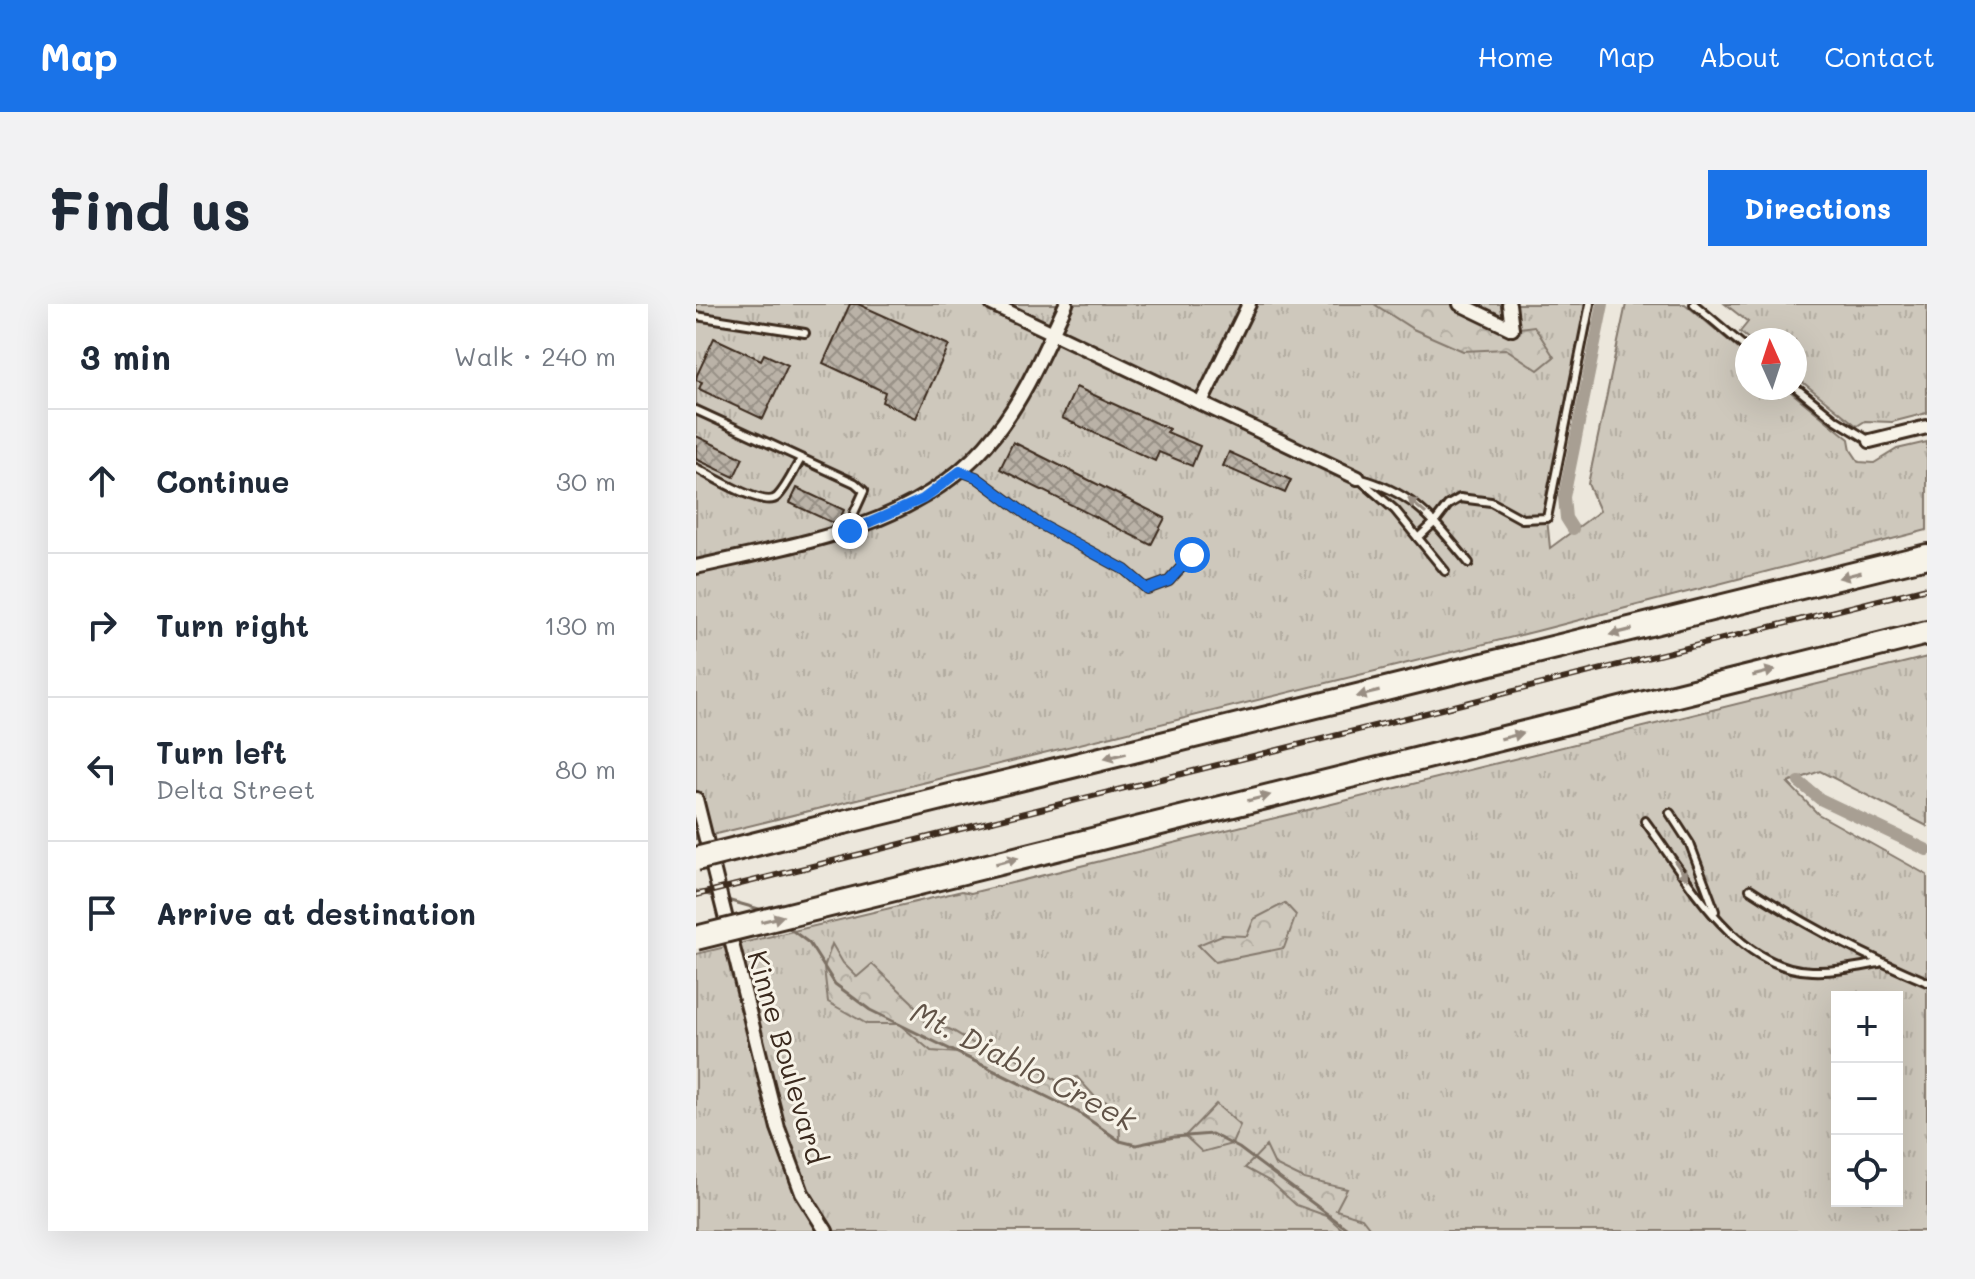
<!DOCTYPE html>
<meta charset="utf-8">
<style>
:root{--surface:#fff;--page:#f2f2f3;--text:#1f2937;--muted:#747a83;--line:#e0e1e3;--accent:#1a73e8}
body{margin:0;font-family:Mali,sans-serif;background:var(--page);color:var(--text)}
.controls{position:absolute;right:24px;bottom:24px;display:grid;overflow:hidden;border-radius:0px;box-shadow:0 8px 32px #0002}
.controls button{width:72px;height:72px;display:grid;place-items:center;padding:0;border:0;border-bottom:2px solid var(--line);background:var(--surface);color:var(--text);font:40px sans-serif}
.compass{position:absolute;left:1039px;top:24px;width:72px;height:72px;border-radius:50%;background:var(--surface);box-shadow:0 8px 32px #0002;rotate:357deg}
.stop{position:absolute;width:24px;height:24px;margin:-18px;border:6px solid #1a73e8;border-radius:50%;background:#fff}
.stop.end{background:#1a73e8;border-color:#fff;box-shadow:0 2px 8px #0008}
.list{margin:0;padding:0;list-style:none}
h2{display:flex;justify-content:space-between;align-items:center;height:104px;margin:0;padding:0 32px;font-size:34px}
h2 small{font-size:26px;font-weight:400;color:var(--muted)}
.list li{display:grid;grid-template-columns:52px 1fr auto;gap:24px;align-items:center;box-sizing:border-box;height:144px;padding:0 32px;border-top:2px solid var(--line)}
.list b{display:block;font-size:30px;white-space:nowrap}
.list p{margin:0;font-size:26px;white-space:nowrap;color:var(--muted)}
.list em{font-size:26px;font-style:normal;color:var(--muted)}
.icon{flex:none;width:44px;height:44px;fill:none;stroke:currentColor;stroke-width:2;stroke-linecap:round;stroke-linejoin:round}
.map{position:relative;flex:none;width:1231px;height:927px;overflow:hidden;border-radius:0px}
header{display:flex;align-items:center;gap:48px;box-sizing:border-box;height:112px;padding:0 40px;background:var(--accent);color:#fff}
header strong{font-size:38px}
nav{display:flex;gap:44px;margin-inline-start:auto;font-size:28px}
.intro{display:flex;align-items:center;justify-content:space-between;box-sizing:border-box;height:192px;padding:0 48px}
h1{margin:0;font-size:56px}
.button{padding:20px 36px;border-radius:0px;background:var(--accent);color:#fff;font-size:28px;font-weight:700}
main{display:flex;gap:48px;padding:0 48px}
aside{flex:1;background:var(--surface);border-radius:0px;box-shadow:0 8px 32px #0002}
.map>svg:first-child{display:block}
.grass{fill:url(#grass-tufts);stroke:#84796d;stroke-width:2;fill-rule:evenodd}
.forest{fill:url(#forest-crowns);stroke:#84796d;stroke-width:2}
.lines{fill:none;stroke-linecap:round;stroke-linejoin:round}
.stream{stroke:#7c7064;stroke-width:3}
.canal{stroke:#a89f93;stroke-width:12}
.building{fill:url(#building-cross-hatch);stroke:#3b2a1e;stroke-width:2}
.lane-casing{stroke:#3b2a1e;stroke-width:12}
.street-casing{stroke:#3b2a1e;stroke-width:18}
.highway-casing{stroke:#3b2a1e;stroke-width:28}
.lane{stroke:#f7f3e8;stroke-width:6}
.street{stroke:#f7f3e8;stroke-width:12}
.highway{stroke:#f7f3e8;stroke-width:22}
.rail-casing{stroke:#3b2a1e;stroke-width:6}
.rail{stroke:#f7f3e8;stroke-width:3;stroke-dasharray:9;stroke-linecap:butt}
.highway-bridge-casing{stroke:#3b2a1e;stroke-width:28;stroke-linecap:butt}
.highway-bridge{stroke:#f7f3e8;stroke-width:22}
.oneway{fill:#998e83}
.route{stroke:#1a73e8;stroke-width:10}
.labels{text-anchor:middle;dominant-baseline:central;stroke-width:6;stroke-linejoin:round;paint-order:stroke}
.street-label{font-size:28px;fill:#3b2a1e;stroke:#f7f3e8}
.water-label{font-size:30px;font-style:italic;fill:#615347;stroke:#f7f3e8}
</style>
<header>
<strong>Map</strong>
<nav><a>Home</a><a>Map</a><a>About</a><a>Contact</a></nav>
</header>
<div class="intro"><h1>Find us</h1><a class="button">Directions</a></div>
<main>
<aside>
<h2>3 min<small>Walk · 240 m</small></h2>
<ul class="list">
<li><svg class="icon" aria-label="ahead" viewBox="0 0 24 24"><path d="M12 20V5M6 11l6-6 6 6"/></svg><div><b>Continue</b></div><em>30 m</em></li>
<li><svg class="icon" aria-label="right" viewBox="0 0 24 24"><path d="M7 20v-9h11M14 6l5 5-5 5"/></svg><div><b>Turn right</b></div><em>130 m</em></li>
<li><svg class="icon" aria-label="left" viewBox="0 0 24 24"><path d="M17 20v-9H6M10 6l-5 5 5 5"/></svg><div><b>Turn left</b><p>Delta Street</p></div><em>80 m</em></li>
<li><svg class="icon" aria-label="arrive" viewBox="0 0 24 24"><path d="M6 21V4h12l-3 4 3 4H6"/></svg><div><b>Arrive at destination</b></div></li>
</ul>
</aside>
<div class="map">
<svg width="1231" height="927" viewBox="0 0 1231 927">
<defs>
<pattern id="grass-tufts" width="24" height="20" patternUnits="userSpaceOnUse" patternTransform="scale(2)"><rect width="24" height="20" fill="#cec8bc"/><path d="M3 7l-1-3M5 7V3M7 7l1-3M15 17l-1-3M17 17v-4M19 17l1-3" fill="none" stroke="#b2aca1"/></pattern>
<pattern id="forest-crowns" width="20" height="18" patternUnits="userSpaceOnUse" patternTransform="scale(2)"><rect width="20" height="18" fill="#cec8bc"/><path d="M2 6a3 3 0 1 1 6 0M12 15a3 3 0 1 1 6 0" fill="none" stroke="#b2aca1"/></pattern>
<pattern id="building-cross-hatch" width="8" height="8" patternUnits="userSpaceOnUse" patternTransform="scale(2)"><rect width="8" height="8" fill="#bab2a7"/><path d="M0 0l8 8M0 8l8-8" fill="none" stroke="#989187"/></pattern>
</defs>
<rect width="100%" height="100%" fill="#ece7dc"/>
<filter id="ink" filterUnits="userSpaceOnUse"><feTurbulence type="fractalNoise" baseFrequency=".0125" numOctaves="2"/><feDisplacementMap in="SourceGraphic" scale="16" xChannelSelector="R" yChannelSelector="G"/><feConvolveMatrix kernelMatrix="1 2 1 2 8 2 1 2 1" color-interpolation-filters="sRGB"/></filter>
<g filter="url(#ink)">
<g class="grass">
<polygon points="0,0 894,0 851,214 854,244 904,207 892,180 930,0 989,0 1051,52 1051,84 1090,84 1153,135 1155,146 1163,158 1178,159 1201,145 1231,138 1231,226 841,327 0,535"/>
<polygon points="1029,0 1231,0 1231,109 1196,118 1169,117 1161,122 1099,72 1099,36 1054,36 1044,28 1052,18"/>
<path d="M1231 353V522L1124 467 1092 479 1122 510 1231 571V927H0V650L266 587 275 589ZM1141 693H1201V897H1141Z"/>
</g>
<g class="forest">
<polygon points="678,0 764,0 816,25 838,22 858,53 842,66 810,45 767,47 717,25"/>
<polygon points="589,599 600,611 588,644 519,658 502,641 526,631 551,632 558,615"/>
<path d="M136 640 147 659 161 673 176 660 216 698 233 723C239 723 247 723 253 725 275 735 286 752 314 749 331 764 343 763 361 777L381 773 399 793 423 803 424 837 382 808 263 749 235 747 203 720H171L132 698 128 664Z"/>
<polygon points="520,800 544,821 536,840 506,848 489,832"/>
<polygon points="570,842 579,861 608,875 651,885 640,906 666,914 676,927 648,927 631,912 600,901 575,878 549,864"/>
</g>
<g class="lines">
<g class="stream">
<polyline points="0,587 20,593"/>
<polyline points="31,596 70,607"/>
<polyline points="89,621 113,639 139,680 174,706 382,808 424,837 440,841 478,833 516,830 543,844 654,927"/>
</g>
<g class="canal">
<polyline points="877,225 870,214 868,193 907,0"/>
<polyline points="1103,478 1124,495 1231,546"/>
</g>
</g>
<g class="building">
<polygon points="154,0 162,0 253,41 220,114 186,98 189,88 127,59"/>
<polygon points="18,34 65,56 68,50 92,61 67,115 3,85 6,78 0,76 1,71"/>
<polygon points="380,83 473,125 471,128 504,142 496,162 463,148 459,157 366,114"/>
<polygon points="0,132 47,154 38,173 0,155"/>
<polygon points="317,138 469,214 455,241 304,165"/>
<polygon points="533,148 595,176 589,189 527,162"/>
<polygon points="101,184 148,206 142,219 139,220 94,199"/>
</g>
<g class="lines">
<g class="lane-casing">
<g id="lane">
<polyline points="998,0 1051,45"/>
<polyline points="0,12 109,29"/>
<polyline points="1099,83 1140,116 1174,137"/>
<polyline points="0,106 159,179 168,187 158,209 160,224"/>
<path d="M0 164C15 172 69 205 81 193 91 183 98 166 105 155"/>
<polyline points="264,167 280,173 342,219 429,266 451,285 473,277 496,251"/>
<polyline points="722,234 739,218 752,201 764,194 795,198 826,215 851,214 894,0"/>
<path d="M749 267 699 206 662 174C719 189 737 216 773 259"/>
<polyline points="974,509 994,540 1019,607"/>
<path d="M949 517C990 572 1038 665 1116 667 1138 668 1161 663 1183 659"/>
<path d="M1054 585C1112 623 1167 651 1231 678"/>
</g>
</g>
<g class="street-casing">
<g id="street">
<polyline points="296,0 662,174"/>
<polyline points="764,0 816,25 813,0"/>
<polyline points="505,99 553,0"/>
<polyline points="1174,137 1231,123"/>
<path d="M0 263C108 238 228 223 300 129 330 91 349 44 370 0"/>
<polyline points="0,495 82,824 106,889 130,927"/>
</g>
</g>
<g class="highway-casing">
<g id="highway">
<polyline points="148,518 1231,252"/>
<polyline points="235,576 1231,329"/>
</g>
</g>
<use href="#lane" class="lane"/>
<use href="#street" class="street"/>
<use href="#highway" class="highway"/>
<g class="rail-casing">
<polyline id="rail" points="0,591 1231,284"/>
</g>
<use href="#rail" class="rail"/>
<g class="highway-bridge-casing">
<g id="highway-bridge">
<polyline points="0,555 148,518"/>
<polyline points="0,634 235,576"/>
</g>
</g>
<use href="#highway-bridge" class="highway-bridge"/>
</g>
<defs><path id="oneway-solid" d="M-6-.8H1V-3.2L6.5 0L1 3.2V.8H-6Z" transform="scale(2)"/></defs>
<g class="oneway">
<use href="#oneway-solid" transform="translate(721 202) rotate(-139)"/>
<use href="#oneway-solid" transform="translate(1154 271) rotate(166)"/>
<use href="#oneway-solid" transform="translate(925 328) rotate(166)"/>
<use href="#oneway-solid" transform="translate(1068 369) rotate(-14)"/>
<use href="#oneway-solid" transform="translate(672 390) rotate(166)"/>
<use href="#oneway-solid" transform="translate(816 432) rotate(-14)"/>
<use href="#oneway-solid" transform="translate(419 452) rotate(166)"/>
<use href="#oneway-solid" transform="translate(563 494) rotate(-14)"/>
<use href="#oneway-solid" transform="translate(311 557) rotate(-14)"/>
<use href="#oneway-solid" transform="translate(985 566) rotate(55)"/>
<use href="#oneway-solid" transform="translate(76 615) rotate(-14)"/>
</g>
</g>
<g class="lines" filter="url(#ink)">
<polyline class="route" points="154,227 227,195 264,167 280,173 342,219 429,266 451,285 473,277 496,251"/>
</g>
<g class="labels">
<g class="street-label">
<text transform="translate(92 753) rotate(74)">Kinne Boulevard</text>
</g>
<g class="water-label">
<text transform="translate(328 761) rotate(27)">Mt. Diablo Creek</text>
</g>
</g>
</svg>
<div class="controls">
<button>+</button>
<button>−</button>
<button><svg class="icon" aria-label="locate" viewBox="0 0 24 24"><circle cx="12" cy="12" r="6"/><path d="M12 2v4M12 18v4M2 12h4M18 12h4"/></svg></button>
</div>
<svg class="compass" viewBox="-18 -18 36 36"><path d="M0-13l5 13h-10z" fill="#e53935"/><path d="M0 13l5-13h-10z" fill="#747a83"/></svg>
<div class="stop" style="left:496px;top:251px"></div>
<div class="stop end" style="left:154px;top:227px"></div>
</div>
</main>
